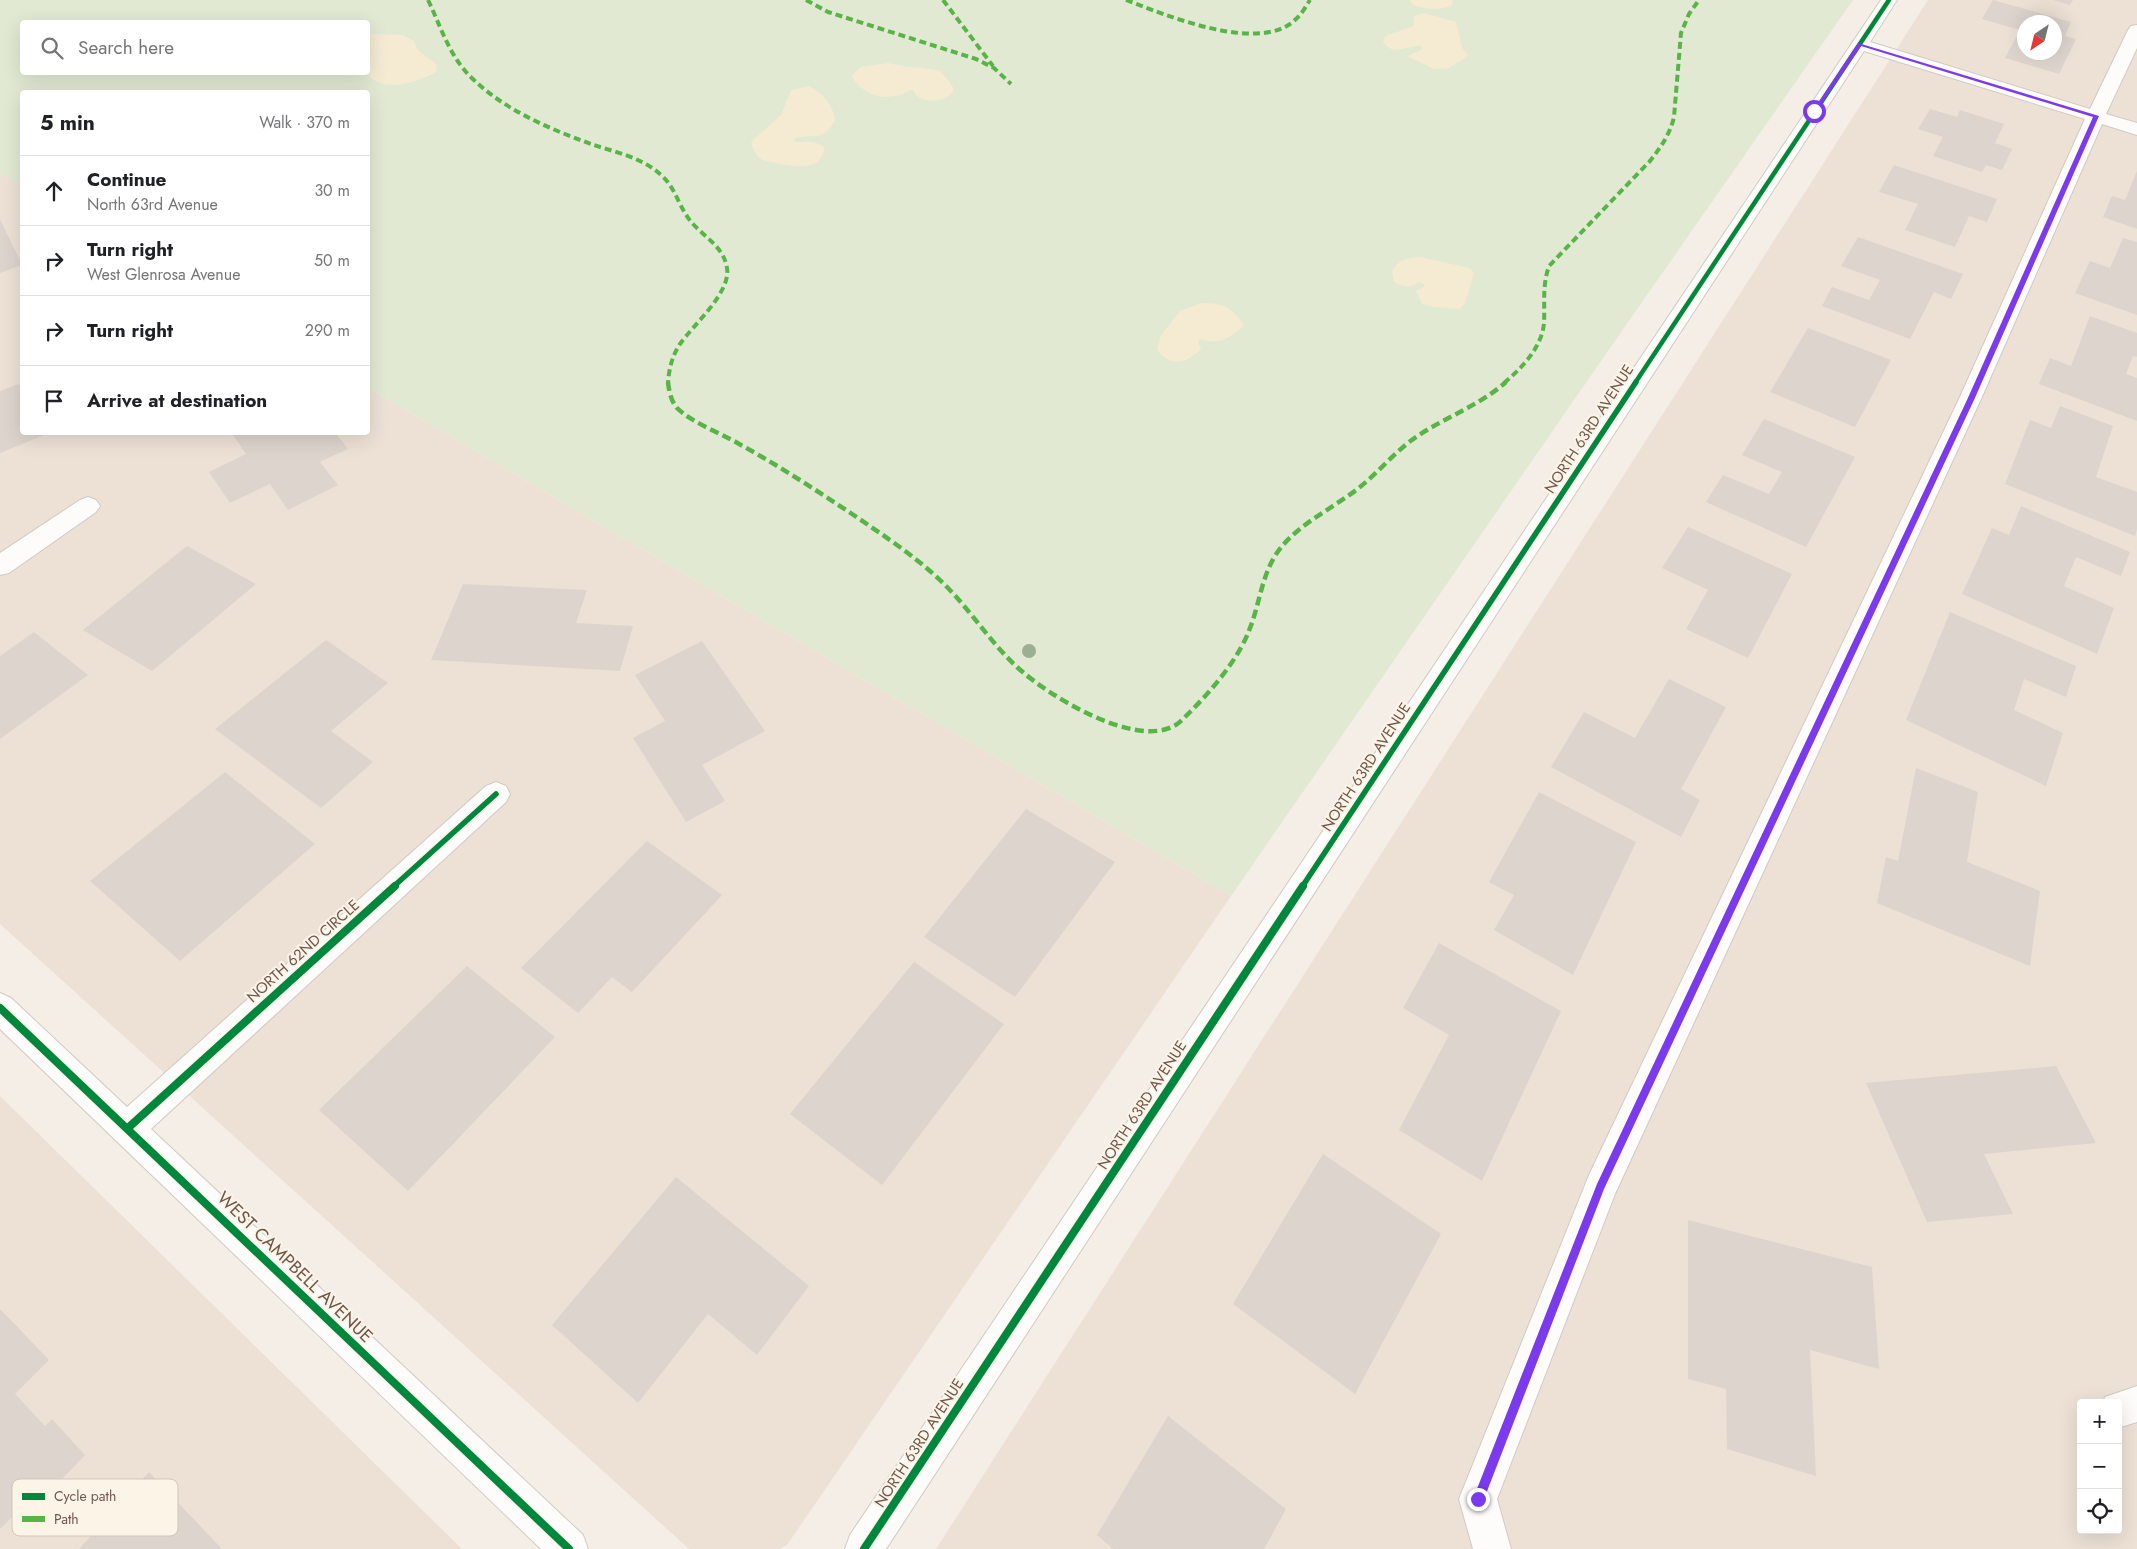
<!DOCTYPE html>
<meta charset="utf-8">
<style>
:root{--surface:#fff;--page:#f2f2f2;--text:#202124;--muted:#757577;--line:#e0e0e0}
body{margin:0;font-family:Jost,sans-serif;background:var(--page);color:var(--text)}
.controls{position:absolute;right:15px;bottom:15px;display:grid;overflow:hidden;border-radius:5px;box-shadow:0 5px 20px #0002}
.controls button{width:45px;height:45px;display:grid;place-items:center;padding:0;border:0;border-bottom:1px solid var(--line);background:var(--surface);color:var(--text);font:25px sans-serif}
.compass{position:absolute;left:2017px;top:15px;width:45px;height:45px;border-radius:50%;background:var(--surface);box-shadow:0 5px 20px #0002;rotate:215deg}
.stop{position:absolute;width:15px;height:15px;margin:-11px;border:4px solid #7c3aed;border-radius:50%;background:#fff}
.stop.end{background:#7c3aed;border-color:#fff;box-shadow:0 1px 5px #0008}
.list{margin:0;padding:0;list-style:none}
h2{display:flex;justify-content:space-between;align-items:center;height:65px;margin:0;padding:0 20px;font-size:21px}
h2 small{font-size:16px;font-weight:400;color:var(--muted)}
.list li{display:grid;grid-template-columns:32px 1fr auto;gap:15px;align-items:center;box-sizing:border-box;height:70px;padding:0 20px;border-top:1px solid var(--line)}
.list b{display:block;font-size:19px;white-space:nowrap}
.list p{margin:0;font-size:16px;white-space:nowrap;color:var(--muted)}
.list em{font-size:16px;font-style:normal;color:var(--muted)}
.icon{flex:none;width:28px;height:28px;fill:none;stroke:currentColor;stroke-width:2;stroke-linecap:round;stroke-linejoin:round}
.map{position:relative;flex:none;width:2137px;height:1549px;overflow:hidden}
.search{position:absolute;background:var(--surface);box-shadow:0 5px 20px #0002;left:20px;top:20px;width:350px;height:55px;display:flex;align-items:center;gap:12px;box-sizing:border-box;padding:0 18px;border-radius:5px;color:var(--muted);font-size:19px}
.panel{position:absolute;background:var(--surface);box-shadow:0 5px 20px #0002;left:20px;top:90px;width:350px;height:345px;border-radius:5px}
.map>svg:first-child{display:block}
.residential{fill:#ede1d5;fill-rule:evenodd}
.green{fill:#e1e9d3;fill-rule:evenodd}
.sand{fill:#f5ead2}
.building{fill:#ddd4cd;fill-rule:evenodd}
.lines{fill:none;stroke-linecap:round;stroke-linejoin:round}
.minor-casing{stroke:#d1cac3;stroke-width:2}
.minor{fill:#fdfcfb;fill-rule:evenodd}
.quiet-far1{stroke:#59b447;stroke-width:4;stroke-dasharray:7 4;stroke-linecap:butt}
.quiet{stroke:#59b447;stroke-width:4.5;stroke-dasharray:9 4.5;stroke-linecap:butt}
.cycleway-far2-casing{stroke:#fdf4e8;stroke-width:7}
.cycleway-far1-casing{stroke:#fdf4e8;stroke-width:9}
.cycleway-casing{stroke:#fdf4e8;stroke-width:11}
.cycleway-far2{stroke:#00873e;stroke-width:4.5}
.cycleway-far1{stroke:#00873e;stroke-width:5.5}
.cycleway{stroke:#00873e;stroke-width:8}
.tree{fill:#9eae90}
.route{fill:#7c3aed}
.labels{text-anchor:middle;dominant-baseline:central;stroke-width:4;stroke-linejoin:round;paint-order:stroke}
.street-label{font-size:15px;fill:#6f564b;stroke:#fdf4e8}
.near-street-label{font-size:18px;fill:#6f564b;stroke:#fdf4e8}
.key{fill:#fdf4e8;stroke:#d2c5b9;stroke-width:1}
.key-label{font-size:14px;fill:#6f564b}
</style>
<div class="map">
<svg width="2137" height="1549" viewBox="0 0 2137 1549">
<rect width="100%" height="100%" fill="#f4eee7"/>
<g class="residential">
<path d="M1928 0H2137V1549H936ZM2024 22H2054V52H2024ZM2081 1403H2118V1530H2081Z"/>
<polygon points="0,173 22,186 22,432 368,432 368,388 1231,896 787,1545 780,1549 689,1549 0,924"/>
<polygon points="0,1096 462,1549 0,1549"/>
</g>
<path class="green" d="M0 0H1853L1619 335 1231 896 368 388V92H22V186L0 173ZM22 22H368V72H22Z"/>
<g class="sand">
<path d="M1409 0H1453L1452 5C1440 11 1425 9 1413 5Z"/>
<path d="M1424 13 1456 22 1462 48 1468 55C1463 61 1455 63 1449 68L1434 69 1407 56 1421 50 1422 46C1407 44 1395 58 1383 42L1385 36 1414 26V16Z"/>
<path d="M370 34 403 35 414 41 418 50 437 65 436 72C414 84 384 93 365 73L368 72V61L370 58 368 57V36Z"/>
<path d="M888 63C906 68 924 67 941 71 945 78 952 83 954 90 948 103 918 105 913 90 907 90 904 94 899 95 878 101 863 93 851 76L861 67Z"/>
<path d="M809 86C823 94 833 104 835 120 822 143 817 133 795 138L793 141C806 144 811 138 824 147 823 171 798 167 780 164 775 162 766 162 761 159 755 154 753 149 751 142L781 115 791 90Z"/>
<path d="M1420 257 1470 268 1474 273 1465 303 1460 309 1434 307 1422 304 1416 291 1425 286 1424 284 1418 282C1410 290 1403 286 1394 282L1392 271C1398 260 1408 258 1420 257Z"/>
<path d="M1202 303C1224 303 1231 307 1244 325 1233 337 1218 346 1202 339L1198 341 1201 349C1187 363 1171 368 1157 350L1161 335 1180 311Z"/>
</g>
<g class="building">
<path d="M1993 0 2071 22 2065 36 2076 39 2059 74 2005 58 2020 30 1982 19ZM2024 22H2054V52H2024Z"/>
<polygon points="2053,0 2073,0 2070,5"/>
<polygon points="1930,109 1957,117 1960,110 2004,124 1995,143 2012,149 2002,170 1986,165 1982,172 1933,156 1943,137 1918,129"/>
<polygon points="1894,165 1997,199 1987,222 1969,216 1955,247 1905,230 1918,204 1879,192"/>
<polygon points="2137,171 2137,229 2103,217 2112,196 2125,200"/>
<polygon points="0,219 22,265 0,273"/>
<polygon points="1858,237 1963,274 1951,299 1934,292 1910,339 1822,306 1832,287 1869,300 1880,280 1841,266"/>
<polygon points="2123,238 2137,242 2137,315 2075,293 2090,261 2110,268"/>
<polygon points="2090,316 2137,333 2137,357 2133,356 2126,374 2137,378 2137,421 2039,384 2050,358 2071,366"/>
<polygon points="1808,328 1891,360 1855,427 1770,392"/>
<polygon points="19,384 22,391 22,432 43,432 44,435 0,453 0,391"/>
<polygon points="2060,406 2113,426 2096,477 2137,492 2137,529 2135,536 2005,484 2030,420 2051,428"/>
<polygon points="1764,419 1855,457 1806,547 1706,502 1723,475 1769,494 1782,472 1742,455"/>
<polygon points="231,432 335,432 348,449 320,462 338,485 288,510 270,484 230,503 209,472 246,454"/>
<polygon points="2021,506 2130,552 2121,576 2076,557 2064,586 2114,608 2097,654 1962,594 1992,528 2009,535"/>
<polygon points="1688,527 1792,574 1748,658 1686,629 1708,590 1662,568"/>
<polygon points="187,546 256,584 152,671 83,630"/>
<polygon points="463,584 587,590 576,623 633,626 620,671 431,660"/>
<polygon points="1950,612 2076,666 2066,697 2024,679 2014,710 2063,733 2046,786 1906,720"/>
<polygon points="34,632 88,675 0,739 0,656"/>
<polygon points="326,640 388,683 331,731 373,762 321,808 215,729"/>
<polygon points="702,641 765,731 702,765 725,801 686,822 633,738 665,721 635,675"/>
<polygon points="1669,679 1726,707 1681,789 1700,800 1681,837 1551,767 1584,712 1635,738"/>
<polygon points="1916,768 1978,792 1967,862 2040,891 2030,966 1877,903 1886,857 1898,861"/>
<polygon points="225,772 315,844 180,961 90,881"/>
<polygon points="1539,792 1636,842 1573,975 1494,930 1514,895 1489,882"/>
<polygon points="1026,809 1115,862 1015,997 924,937"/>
<polygon points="647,841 722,895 632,992 612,977 578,1013 521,968"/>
<polygon points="1439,943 1561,1011 1482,1181 1399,1130 1449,1035 1403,1008"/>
<polygon points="914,962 1004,1024 882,1185 790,1114"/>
<polygon points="467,966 555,1037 408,1191 319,1110"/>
<polygon points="2056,1066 2096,1143 1984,1154 2013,1214 1927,1222 1866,1083"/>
<polygon points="1323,1154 1441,1234 1355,1394 1233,1304"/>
<polygon points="676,1177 809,1286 757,1355 708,1314 638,1403 552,1325"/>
<polygon points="1688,1220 1872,1267 1879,1369 1810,1350 1816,1476 1727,1449 1726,1389 1688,1379"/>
<polygon points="0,1309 49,1360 15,1394 45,1426 52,1419 85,1455 20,1523 14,1515 0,1529"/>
<polygon points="1168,1416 1286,1509 1264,1549 1113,1549 1097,1535"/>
<polygon points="149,1472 222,1549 79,1549"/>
</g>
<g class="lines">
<g class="minor-casing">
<g id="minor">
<polygon points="1881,0 1897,0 1870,42 2090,109 2128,30 2131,26 2137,25 2137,48 2106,114 2137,123 2137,135 2102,124 1981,399 1615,1194 1497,1499 1511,1549 1473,1549 1459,1499 1589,1175 1959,399 2085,119 1864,51 886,1549 845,1549 850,1535"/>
<polygon points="88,497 96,500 100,506 96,512 9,573 0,575 0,553 80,500"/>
<polygon points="496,782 506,786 510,794 506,802 151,1129 583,1535 588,1549 541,1549 0,1029 0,993 11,998 127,1107 486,786"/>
<polygon points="2137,1386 2137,1422 2118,1428 2118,1403 2103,1403 2105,1397"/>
</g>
</g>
<use href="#minor" class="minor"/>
<g class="quiet-far1">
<path d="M428 0C442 29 450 59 475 81 507 111 550 129 591 144 614 152 641 157 660 174 676 187 679 209 693 224 706 238 724 248 727 268 731 293 693 325 680 344 672 356 669 369 668 383"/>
<polyline points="806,0 828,12 976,59 994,68 1011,84"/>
<polyline points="943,0 993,66"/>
<path d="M1126 0C1166 15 1260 55 1296 19 1302 14 1306 6 1310 0"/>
<path d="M1504 383C1522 368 1542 347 1544 323 1545 303 1542 286 1549 266L1650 161C1661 147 1670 134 1674 117L1681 33 1689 14 1699 0"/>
</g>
<path class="quiet" d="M668 382C669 391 671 401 677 408 692 423 723 434 741 445 779 466 816 490 852 514 883 535 915 556 942 582 969 608 989 641 1017 667 1047 695 1133 748 1174 726 1181 722 1186 716 1191 711 1212 690 1240 657 1250 628 1261 600 1262 569 1283 545 1304 521 1335 507 1360 487 1380 471 1397 449 1419 435 1448 416 1480 405 1506 382"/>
<g class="cycleway-far2-casing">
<polyline id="cycleway-far2" points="1635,383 1889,0"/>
</g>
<g class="cycleway-far1-casing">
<g id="cycleway-far1">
<polyline points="393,887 496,794"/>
<polyline points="1302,887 1636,382"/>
</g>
</g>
<g class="cycleway-casing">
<g id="cycleway">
<polyline points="0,1008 569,1549"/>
<polyline points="128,1128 395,886"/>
<polyline points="864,1549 1303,886"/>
</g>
</g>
<use href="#cycleway-far2" class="cycleway-far2"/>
<use href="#cycleway-far1" class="cycleway-far1"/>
<use href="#cycleway" class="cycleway"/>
</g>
<circle class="tree" cx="1029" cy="651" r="7"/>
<polygon class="route" points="1858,43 2099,116 1974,400 1604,1189 1484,1499 1482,1503 1478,1505 1474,1503 1473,1499 1597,1184 1967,400 2093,117 1861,46 1816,112 1812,112"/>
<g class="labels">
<g class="street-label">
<text transform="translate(1589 429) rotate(-57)">NORTH 63RD AVENUE</text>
<text transform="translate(1366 767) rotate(-57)">NORTH 63RD AVENUE</text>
<text transform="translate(303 951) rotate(-42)">NORTH 62ND CIRCLE</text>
<text transform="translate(1142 1105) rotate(-57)">NORTH 63RD AVENUE</text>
<text transform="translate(919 1443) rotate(-57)">NORTH 63RD AVENUE</text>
</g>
<g class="near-street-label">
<text transform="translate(295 1267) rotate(44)">WEST CAMPBELL AVENUE</text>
</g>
</g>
<rect x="12" y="1479" width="166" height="57" rx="8" class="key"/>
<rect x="22" y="1493" width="23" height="7" fill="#00873e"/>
<rect x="22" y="1516" width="23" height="6" fill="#59b447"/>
<g class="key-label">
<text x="54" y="1501">Cycle path</text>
<text x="54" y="1524">Path</text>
</g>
</svg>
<div class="controls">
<button>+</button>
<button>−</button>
<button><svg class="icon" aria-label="locate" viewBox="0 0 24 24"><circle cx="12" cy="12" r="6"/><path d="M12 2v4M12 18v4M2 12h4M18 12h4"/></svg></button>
</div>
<svg class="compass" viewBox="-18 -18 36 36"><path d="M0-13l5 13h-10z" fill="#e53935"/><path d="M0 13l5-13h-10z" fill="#757577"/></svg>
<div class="stop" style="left:1814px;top:111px"></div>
<div class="stop end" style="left:1478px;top:1499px"></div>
<div class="search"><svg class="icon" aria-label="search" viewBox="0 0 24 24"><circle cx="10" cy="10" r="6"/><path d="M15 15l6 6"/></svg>Search here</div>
<section class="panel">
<h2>5 min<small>Walk · 370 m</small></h2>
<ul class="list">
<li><svg class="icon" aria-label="ahead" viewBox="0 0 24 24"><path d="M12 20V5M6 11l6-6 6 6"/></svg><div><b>Continue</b><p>North 63rd Avenue</p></div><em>30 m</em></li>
<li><svg class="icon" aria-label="right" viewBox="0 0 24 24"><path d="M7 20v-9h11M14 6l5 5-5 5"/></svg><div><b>Turn right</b><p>West Glenrosa Avenue</p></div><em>50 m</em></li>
<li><svg class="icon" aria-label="right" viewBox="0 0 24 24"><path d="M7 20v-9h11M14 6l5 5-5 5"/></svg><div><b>Turn right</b></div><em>290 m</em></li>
<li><svg class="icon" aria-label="arrive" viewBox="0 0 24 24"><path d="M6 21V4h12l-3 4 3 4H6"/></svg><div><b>Arrive at destination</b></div></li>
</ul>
</section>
</div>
